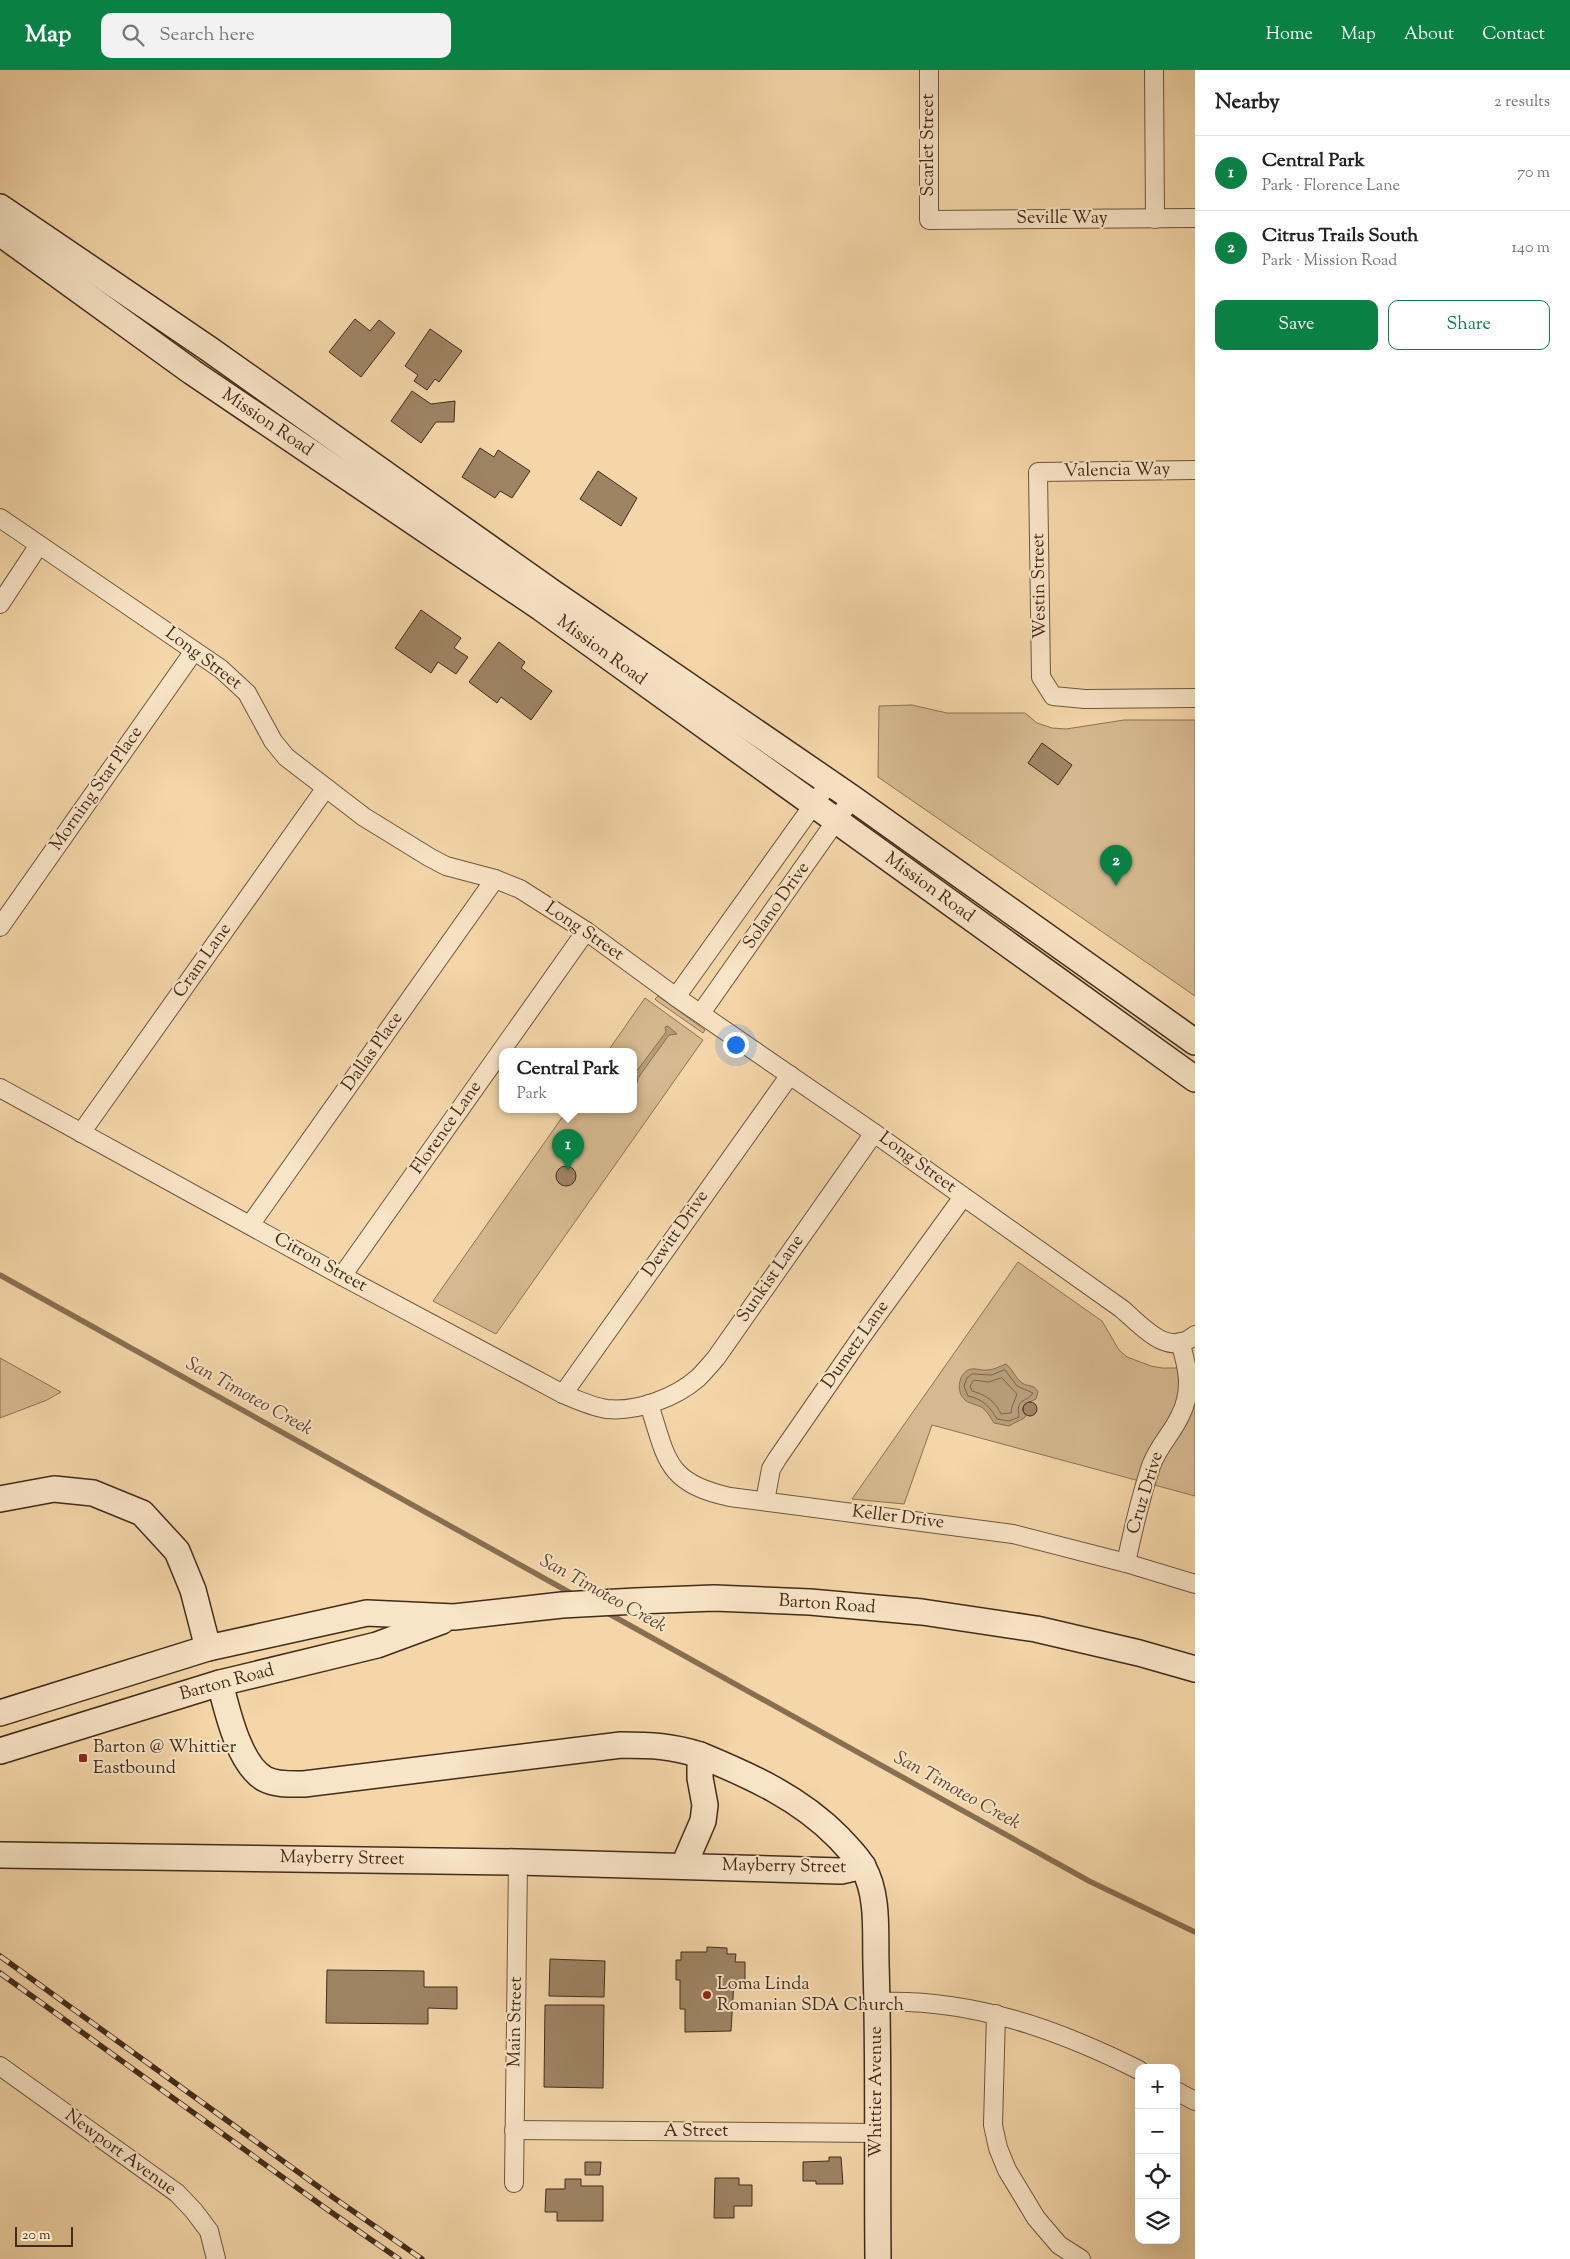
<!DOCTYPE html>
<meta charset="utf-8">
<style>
:root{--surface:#fff;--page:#f2f2f2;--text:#222;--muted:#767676;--line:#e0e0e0;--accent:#0b8043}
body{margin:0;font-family:"Sorts Mill Goudy",serif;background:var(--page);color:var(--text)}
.controls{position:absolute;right:15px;bottom:15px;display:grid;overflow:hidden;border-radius:10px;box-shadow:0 5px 20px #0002}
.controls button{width:45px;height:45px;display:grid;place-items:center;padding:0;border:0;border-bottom:1px solid var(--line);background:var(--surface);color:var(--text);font:25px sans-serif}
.scale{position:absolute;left:15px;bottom:12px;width:58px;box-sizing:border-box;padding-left:5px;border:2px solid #422b1a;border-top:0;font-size:14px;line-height:18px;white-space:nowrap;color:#422b1a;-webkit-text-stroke:4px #f8e4c6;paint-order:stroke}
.you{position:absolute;left:735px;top:974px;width:18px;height:18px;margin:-12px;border:4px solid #fff;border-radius:50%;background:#1a73e8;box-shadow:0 0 0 8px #1a73e833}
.badge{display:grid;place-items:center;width:32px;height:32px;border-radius:50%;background:var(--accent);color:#fff;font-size:16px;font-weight:700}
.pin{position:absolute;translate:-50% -41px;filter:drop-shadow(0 1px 2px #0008)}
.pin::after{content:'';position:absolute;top:26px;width:18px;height:15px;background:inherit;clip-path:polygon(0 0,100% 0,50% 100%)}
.popup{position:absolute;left:499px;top:978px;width:138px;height:65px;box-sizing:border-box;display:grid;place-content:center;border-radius:10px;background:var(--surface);filter:drop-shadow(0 1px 4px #0005);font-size:16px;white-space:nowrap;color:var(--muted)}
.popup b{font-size:19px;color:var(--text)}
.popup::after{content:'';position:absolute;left:50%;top:100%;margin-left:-10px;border:10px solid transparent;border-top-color:var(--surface)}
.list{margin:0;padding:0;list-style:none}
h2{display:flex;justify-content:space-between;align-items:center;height:65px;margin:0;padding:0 20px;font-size:21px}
h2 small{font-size:16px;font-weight:400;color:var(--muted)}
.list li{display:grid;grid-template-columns:32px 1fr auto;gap:15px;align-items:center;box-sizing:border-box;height:75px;padding:0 20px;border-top:1px solid var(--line)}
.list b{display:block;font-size:19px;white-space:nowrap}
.list p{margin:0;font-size:16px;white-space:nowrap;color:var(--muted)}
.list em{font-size:16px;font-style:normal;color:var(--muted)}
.actions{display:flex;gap:10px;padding:15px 20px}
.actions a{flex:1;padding:11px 0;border:1px solid var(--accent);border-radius:10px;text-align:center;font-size:18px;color:var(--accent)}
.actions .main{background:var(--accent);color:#fff}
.icon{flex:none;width:28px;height:28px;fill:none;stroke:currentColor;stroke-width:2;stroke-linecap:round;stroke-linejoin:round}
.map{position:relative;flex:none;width:1195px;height:2189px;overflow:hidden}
header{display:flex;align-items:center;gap:30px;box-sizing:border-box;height:70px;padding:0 25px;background:var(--accent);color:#fff}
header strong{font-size:24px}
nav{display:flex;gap:28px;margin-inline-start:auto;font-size:18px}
.search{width:350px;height:45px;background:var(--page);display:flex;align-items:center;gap:12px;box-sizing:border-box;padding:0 18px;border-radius:10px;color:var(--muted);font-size:19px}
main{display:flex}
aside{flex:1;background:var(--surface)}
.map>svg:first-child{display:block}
.green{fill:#d6b990;stroke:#8c7255}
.water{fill:#b79c78;stroke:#886f52}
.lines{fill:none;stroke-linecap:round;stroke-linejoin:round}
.shore{stroke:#7c6449;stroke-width:1}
.stream{stroke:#886f52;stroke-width:5.5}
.building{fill:#9f8464;stroke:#422b1a}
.street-casing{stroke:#6e563e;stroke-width:20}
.secondary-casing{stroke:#422b1a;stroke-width:28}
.street{stroke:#f8e4c6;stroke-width:18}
.secondary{stroke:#f8e4c6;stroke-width:25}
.rail-casing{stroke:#422b1a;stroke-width:5.5}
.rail{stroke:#f8e4c6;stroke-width:4;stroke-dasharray:11;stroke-linecap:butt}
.poi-dot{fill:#8f2418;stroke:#f8e4c6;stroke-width:2}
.labels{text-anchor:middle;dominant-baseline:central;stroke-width:4;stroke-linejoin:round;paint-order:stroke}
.street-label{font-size:18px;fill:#422b1a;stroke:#f8e4c6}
.poi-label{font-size:18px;fill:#422b1a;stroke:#f8e4c6;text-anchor:start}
.water-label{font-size:19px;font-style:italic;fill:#5f4732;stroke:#f8e4c6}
</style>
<header>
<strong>Map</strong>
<div class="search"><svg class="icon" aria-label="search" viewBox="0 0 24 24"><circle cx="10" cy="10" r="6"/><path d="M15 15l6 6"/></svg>Search here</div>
<nav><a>Home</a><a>Map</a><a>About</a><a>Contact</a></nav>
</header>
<main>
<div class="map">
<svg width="1195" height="2189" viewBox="0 0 1195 2189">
<rect width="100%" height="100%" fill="#f4d6a8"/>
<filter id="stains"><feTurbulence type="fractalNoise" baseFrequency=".004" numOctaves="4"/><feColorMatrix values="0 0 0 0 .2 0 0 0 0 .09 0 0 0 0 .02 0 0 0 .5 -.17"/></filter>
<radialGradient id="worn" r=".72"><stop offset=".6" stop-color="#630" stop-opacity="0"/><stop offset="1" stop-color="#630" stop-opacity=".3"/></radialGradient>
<g class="green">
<polygon points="912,635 947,643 1025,643 1037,653 1052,658 1066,659 1124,650 1195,650 1195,926 878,707 879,636"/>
<polygon points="658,926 705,960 703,963 657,931 655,929"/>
<polygon points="645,928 703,970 496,1264 433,1231 568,1039 633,1039 633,981 608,981"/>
<polygon points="1018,1192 1102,1251 1119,1280 1127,1287 1151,1296 1162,1298 1175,1298 1195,1292 1195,1426 932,1355 904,1434 852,1429"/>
<polygon points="0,1288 61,1322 47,1330 0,1348"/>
</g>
<g class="water">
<polygon points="668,956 677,964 669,965 638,1008 637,1013 633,1015 633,1006 666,962 665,957"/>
<path d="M1006 1294C1013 1299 1015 1308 1022 1313 1028 1317 1035 1314 1038 1322L1036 1329 1025 1334 1022 1340 1026 1346 1024 1348 1009 1356 994 1353C991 1349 989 1344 985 1340 979 1334 971 1335 965 1330 956 1322 958 1306 968 1300 975 1297 981 1301 987 1300 994 1300 1000 1296 1006 1294Z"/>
</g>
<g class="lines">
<g class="shore">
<path d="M1005 1300 1017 1316 1033 1323C1025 1334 1016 1327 1019 1347L1009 1351 997 1349C990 1337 983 1329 968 1326L964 1316 967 1308 972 1304 991 1305Z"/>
<path d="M1002 1308 1017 1324 1012 1337 1011 1343 1001 1344C995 1331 986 1325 972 1321L970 1316 974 1310 988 1312Z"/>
</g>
<g class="stream">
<polyline points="0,1205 576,1526"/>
<polyline points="604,1541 1089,1811 1195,1862"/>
</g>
</g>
<g class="building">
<polygon points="355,249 370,261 379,250 395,263 361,307 329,282"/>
<polygon points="430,259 462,281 439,312 435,309 427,320 414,311 418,305 405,296"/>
<polygon points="412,321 431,334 455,331 454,352 436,352 421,373 391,351"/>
<polygon points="480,378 494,387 498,380 530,401 512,428 500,421 495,428 462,407"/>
<polygon points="598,401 637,428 621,456 580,429"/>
<polygon points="421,540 461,568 454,578 468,587 456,604 438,592 431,603 395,578"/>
<polygon points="499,572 525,592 521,598 552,621 531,650 501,627 497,633 469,612"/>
<polygon points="1042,673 1072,695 1058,715 1028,693"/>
<circle cx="566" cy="1106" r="10"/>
<circle cx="1030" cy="1339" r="7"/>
<polygon points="707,1877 727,1878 727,1884 736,1884 735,1892 745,1892 745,1911 734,1911 731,1961 685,1962 685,1939 680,1939 680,1910 676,1910 676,1890 681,1890 681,1882 707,1882"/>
<polygon points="550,1889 605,1891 604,1927 549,1926"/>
<polygon points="327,1900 424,1901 424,1917 457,1917 457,1939 428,1938 428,1954 326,1953"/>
<polygon points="545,1935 604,1935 603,2018 544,2017"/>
<polygon points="829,2087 841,2087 843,2114 816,2114 816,2111 803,2111 803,2092 829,2091"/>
<polygon points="585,2092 601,2092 600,2105 585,2105"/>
<polygon points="715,2108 739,2108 739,2115 752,2115 752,2136 734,2136 734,2148 714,2148"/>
<polygon points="565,2109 581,2109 581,2116 603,2116 603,2151 557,2151 557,2142 545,2142 546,2119 565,2119"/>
</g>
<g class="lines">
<g class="street-casing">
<g id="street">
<polyline points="929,0 929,150 1195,148"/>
<polyline points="1154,0 1155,149"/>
<polyline points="1195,400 1038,402 1041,607 1053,626 1085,629 1195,628"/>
<path d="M0 448 221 599 247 623 273 671 286 687 364 747 429 787 446 796 495 809 520 819 586 861 676 927 874 1063 1122 1239C1141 1255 1168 1289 1195 1265"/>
<polyline points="0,534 39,475"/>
<polyline points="0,857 194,581"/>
<polyline points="676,927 829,713"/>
<polyline points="701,943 852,728"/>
<path d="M0 1018 342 1206 563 1324C577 1330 592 1337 607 1339 637 1342 675 1328 698 1308 704 1302 710 1295 716 1288L874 1063"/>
<polyline points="81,1063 325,719"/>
<polyline points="250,1155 495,809"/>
<polyline points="342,1206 586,861"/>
<polyline points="563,1324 790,1005"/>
<path d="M649 1334C667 1390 666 1413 730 1427L1013 1464 1126 1493 1195 1514"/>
<polyline points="765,1431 771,1399 777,1389 862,1266 963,1127"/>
<path d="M1126 1493C1133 1460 1140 1428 1151 1396 1159 1375 1171 1365 1180 1346 1193 1321 1188 1298 1180 1272"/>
<path d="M877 1932C970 1928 1057 1959 1139 2000"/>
<polyline points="996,1944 993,2055 998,2078 1007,2100 1036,2148 1059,2175 1081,2189"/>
<polyline points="0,1996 177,2123 194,2141 209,2161 216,2189"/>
<polyline points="1176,2021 1195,2031"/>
<polyline points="514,2060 877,2063"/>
<polyline points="514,2113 518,1792"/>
</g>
</g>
<g class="secondary-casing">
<g id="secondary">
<polyline points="0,137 209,279 553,523 852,728 1195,972"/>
<polyline points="0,163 192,302 541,538 1195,1009"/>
<polyline points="0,1429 54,1419 93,1423 142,1443 177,1481 193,1520 208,1578"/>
<path d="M220 1613C227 1640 239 1695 265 1709 276 1715 292 1714 304 1714L621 1675C651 1675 672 1676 700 1685V1708L705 1735 703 1751 684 1795"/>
<polyline points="0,1643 208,1578 367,1543 454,1547 562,1535 636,1531 714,1528 810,1532 922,1542 1036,1559 1139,1583 1195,1599"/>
<polyline points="0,1681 220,1613 377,1575 442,1551"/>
<path d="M700 1685C751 1706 800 1728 839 1768 847 1777 857 1786 863 1797 879 1825 875 1862 876 1894 879 1992 877 2091 878 2189"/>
<polyline points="0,1785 518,1792 841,1801 863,1796"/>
</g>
</g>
<use href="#street" class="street"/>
<use href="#secondary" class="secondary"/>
<g class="rail-casing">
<g id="rail">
<polyline points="0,1886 334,2128 422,2189"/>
<polyline points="0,1903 328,2140 399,2189"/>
</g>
</g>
<use href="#rail" class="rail"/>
</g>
<g class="poi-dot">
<rect x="78" y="1683" width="10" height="10" rx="2.5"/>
<circle cx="707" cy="1925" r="5"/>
</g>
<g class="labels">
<g class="street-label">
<text transform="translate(929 75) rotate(-90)">Scarlet Street</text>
<text x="1062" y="149">Seville Way</text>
<text transform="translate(267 353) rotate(34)">Mission Road</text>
<text transform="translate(1117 401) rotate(-1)">Valencia Way</text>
<text transform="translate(1040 516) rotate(-91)">Westin Street</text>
<text transform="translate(601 581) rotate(36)">Mission Road</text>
<text transform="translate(203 589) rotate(37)">Long Street</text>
<text transform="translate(97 719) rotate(-55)">Morning Star Place</text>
<text transform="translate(929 818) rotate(36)">Mission Road</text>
<text transform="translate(777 836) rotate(-55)">Solano Drive</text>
<text transform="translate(584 862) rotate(34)">Long Street</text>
<text transform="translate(203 891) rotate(-55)">Cram Lane</text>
<text transform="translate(373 982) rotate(-55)">Dallas Place</text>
<text transform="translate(447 1058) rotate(-55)">Florence Lane</text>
<text transform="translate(917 1093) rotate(36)">Long Street</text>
<text transform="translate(676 1164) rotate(-55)">Dewitt Drive</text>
<text transform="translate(320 1193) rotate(29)">Citron Street</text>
<text transform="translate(771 1209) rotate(-55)">Sunkist Lane</text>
<text transform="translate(856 1275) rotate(-55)">Dumetz Lane</text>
<text transform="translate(1146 1423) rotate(-73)">Cruz Drive</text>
<text transform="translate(898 1448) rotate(7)">Keller Drive</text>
<text transform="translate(827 1535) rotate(4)">Barton Road</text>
<text transform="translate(227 1613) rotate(-15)">Barton Road</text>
<text transform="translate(342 1789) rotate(1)">Mayberry Street</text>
<text transform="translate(784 1797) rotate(1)">Mayberry Street</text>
<text transform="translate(516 1952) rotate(-89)">Main Street</text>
<text transform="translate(877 2022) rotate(-90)">Whittier Avenue</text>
<text x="696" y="2062">A Street</text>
<text transform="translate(120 2083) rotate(36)">Newport Avenue</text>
</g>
<g class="poi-label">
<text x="93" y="1678">Barton @ Whittier<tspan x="93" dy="21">Eastbound</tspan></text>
<text x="717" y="1915">Loma Linda<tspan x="717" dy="21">Romanian SDA Church</tspan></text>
</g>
<g class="water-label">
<text transform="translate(249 1327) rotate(29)">San Timoteo Creek</text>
<text transform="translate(603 1524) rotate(29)">San Timoteo Creek</text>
<text transform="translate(957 1721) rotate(29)">San Timoteo Creek</text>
</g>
</g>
<rect width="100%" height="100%" filter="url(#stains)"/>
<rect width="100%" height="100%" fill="url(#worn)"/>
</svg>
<div class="controls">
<button>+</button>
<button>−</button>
<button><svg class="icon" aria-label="locate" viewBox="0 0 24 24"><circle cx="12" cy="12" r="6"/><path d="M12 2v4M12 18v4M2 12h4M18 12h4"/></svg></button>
<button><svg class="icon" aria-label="layers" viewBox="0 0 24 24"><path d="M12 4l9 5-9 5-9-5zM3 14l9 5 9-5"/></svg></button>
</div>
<div class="scale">20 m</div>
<div class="you"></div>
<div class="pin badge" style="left:568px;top:1100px">1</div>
<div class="popup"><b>Central Park</b>Park</div>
<div class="pin badge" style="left:1116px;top:816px">2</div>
</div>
<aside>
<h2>Nearby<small>2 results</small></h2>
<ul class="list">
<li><span class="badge">1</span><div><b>Central Park</b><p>Park · Florence Lane</p></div><em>70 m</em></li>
<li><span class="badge">2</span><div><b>Citrus Trails South</b><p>Park · Mission Road</p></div><em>140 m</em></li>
</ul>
<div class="actions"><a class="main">Save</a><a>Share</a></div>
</aside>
</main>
